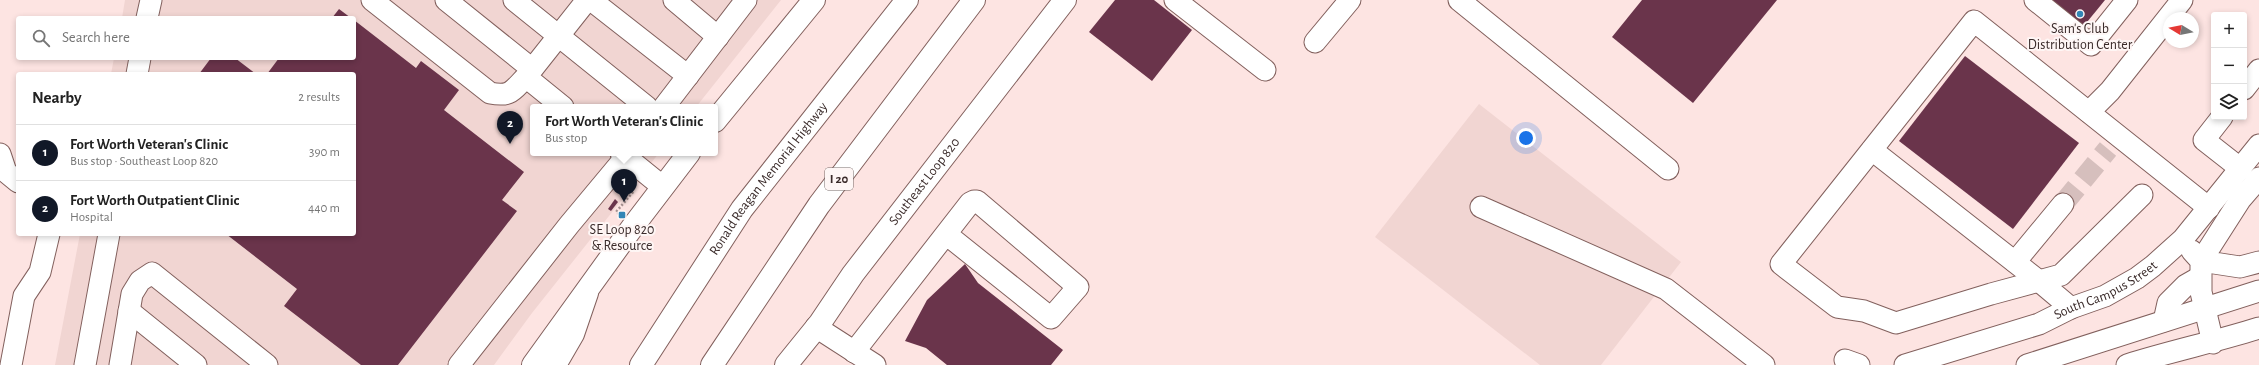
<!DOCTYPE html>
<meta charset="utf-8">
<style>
:root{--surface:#fff;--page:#f6f6f6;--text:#222;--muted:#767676;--line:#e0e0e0;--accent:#111827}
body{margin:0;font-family:"Alegreya Sans",sans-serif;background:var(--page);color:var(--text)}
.controls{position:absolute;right:12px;top:12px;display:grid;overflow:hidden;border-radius:4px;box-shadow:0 2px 6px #0003}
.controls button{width:36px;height:36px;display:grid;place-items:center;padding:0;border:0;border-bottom:1px solid var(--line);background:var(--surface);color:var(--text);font:20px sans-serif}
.compass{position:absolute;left:2163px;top:12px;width:36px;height:36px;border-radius:50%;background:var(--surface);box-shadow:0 2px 6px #0003;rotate:280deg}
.you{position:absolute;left:1526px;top:138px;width:14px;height:14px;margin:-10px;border:3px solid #fff;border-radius:50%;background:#1a73e8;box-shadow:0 0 0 6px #1a73e833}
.badge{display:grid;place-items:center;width:26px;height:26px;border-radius:50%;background:var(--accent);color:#fff;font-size:13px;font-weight:700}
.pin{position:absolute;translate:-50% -33px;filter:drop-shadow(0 1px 2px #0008)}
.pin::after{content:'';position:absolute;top:21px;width:14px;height:12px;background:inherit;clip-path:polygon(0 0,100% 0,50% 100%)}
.popup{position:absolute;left:530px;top:104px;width:188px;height:52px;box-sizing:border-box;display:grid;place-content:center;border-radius:4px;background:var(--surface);filter:drop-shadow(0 1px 3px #0005);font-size:13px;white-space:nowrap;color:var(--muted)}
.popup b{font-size:15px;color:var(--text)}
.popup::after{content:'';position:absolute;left:50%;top:100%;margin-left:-8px;border:8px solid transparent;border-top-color:var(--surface)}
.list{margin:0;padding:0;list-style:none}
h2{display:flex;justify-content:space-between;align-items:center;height:52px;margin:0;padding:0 16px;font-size:17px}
h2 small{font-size:13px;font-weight:400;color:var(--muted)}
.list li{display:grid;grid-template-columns:26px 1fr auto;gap:12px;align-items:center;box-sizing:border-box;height:56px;padding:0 16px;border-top:1px solid var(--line)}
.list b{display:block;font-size:15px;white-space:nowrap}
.list p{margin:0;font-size:13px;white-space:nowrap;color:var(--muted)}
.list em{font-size:13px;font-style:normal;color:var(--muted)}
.icon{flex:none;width:22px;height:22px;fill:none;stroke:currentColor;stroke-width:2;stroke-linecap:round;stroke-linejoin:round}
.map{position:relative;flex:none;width:2259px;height:365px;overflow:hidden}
.search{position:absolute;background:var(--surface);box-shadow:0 2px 6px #0003;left:16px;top:16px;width:340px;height:44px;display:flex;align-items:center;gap:10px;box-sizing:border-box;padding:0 14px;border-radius:4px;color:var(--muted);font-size:15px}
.panel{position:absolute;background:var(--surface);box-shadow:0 2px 6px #0003;left:16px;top:72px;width:340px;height:164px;border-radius:4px}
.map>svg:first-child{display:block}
.built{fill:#f1d5d2}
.building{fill:#6a344b}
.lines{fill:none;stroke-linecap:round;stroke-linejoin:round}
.minor-tunnel{stroke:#d6bfbd;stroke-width:21;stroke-dasharray:21 10;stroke-linecap:butt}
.minor-casing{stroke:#82605d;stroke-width:23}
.major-casing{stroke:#82605d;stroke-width:24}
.highway-casing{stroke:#82605d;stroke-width:24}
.path{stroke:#a79291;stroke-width:2.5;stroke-dasharray:2 2;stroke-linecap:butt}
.minor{stroke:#fff;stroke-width:21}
.major{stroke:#fff;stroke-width:22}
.highway{stroke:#fff;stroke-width:22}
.poi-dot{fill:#3286b6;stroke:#fef6f5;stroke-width:1.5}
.labels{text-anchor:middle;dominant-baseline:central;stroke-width:4;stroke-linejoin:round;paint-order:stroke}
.shield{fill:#fef6f5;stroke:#756867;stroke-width:1}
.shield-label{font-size:13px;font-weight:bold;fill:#3a2b2a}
.poi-label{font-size:14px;fill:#3a2b2a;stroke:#fef6f5}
.street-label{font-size:14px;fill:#3a2b2a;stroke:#fef6f5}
</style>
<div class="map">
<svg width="2259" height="365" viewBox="0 0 2259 365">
<rect width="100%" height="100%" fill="#fde4e2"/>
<g class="built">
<polygon points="125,0 781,0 696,107 533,107 533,153 659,153 532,313 494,365 55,365 80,234 354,234 354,74 111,74 114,58 354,58 354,18 122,18"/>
<polygon points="1479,104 1681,262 1601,365 1540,365 1375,237"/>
</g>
<g class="building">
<polygon points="1115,0 1154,0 1192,30 1152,81 1089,32"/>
<polygon points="1642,0 1777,0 1693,103 1612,37"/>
<polygon points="2049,0 2105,0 2083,27"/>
<polygon points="339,9 351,18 332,18"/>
<polygon points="354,20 416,68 421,61 459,90 444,110 524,172 502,200 517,211 398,365 361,365 284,306 297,289 226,234 354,234 354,74 267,74 279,58 354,58"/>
<polygon points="1965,56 2079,143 2013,229 1899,141"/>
<polygon points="211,58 235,58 256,74 199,74"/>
<polygon points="615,199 618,202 611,211 608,209"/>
<polygon points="965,264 978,283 1063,350 1051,365 947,365 926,348 905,341 927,300"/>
</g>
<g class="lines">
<polyline class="minor-tunnel" points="2063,204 2108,149"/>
<g class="minor-casing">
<g id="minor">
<path d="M372 0 490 93C511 97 512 91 526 77"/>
<polyline points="446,0 532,69"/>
<polyline points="514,0 647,107"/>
<polyline points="591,0 688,76"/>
<polyline points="674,0 718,37"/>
<polyline points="1175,0 1265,70"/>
<polyline points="1459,0 1668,169"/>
<polyline points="2035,0 2091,45 2127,0"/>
<polyline points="147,18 151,0"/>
<polyline points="1315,42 1350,0"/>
<polyline points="137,74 140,58"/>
<polyline points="2244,89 2259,70"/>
<polyline points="563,107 526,77 587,0"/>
<polyline points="664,107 746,0"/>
<polyline points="2089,112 2110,91 2182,0"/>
<polyline points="2222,117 2204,140 2241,169"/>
<polyline points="1872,150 2039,281 2071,308"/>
<polyline points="621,153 663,187"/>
<polyline points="0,154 6,172 18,182"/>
<polyline points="2259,178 2240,200 2201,261 2240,267 2259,262"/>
<polyline points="2142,195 2061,275 1991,294 1896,323 1864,311 1837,307 1781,264 1974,21 2209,208"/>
<polyline points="1481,207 1666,289 1764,365"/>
<polyline points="2192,251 2201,261 2201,292 2213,343"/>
<polyline points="2015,262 2063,204"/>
<polyline points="129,311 196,365"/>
<polyline points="2164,321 2168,303 2186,285 2200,277"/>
<polyline points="816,327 875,365"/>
<polyline points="854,352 970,203 974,201 977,201 1078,287 1051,318 946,234"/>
<polyline points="1845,360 1859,365"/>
<polyline points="11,365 24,296 40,272 49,234"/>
<polyline points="85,365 109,234"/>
<polyline points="120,365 132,294 140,281 152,273 267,365"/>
<polyline points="459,365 569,225 629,153"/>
<path id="s1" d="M1905 365 2039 324 2071 308 2105 296 2137 278 2153 266 2183 239 2259 145"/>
<polyline points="2027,365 2259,291"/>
<path d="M2127 365C2171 351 2215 342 2259 328"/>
</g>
</g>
<g class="major-casing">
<g id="major">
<polyline points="715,121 814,0"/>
<polyline points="533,365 634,225 689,153"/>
<path id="s2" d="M786 365 820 323 853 274 1065 0"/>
</g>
</g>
<g class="highway-casing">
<g id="highway">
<polyline points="555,365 573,334 587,293"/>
<path id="s3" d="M641 365 742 209 907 0"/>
<polyline points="712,365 819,205 974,0"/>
</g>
</g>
<polyline class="path" points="619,214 616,212 634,191 625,184"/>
<use href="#minor" class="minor"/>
<use href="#major" class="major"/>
<use href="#highway" class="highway"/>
</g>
<g class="poi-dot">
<circle cx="2080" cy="14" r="4"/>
<rect x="618" y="211" width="8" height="8" rx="2"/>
</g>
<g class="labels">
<rect class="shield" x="825" y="168" width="28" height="22" rx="3"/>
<g class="shield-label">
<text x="839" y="179">I 20</text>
</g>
<g class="poi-label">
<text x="2080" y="29">Sam's Club<tspan x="2080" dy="16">Distribution Center</tspan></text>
<text x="622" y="230">SE Loop 820<tspan x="622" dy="16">&amp; Resource</tspan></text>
</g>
<g class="street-label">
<text stroke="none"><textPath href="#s3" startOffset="226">Ronald Reagan Memorial Highway</textPath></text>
<text stroke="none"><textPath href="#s2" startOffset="230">Southeast Loop 820</textPath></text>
<text stroke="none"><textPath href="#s1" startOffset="215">South Campus Street</textPath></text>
</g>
</g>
</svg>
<div class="controls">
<button>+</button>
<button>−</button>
<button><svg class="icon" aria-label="layers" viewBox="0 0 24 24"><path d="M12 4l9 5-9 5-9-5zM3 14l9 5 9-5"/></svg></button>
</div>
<svg class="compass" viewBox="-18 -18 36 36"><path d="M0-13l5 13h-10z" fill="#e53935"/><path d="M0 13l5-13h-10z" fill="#767676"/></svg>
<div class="you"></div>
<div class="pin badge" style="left:624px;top:202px">1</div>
<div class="popup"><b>Fort Worth Veteran's Clinic</b>Bus stop</div>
<div class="pin badge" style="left:510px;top:144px">2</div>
<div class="search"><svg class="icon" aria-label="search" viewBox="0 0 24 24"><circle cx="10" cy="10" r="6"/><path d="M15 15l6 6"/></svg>Search here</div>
<section class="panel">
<h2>Nearby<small>2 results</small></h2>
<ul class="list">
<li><span class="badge">1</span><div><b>Fort Worth Veteran's Clinic</b><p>Bus stop · Southeast Loop 820</p></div><em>390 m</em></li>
<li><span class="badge">2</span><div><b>Fort Worth Outpatient Clinic</b><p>Hospital</p></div><em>440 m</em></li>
</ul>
</section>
</div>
